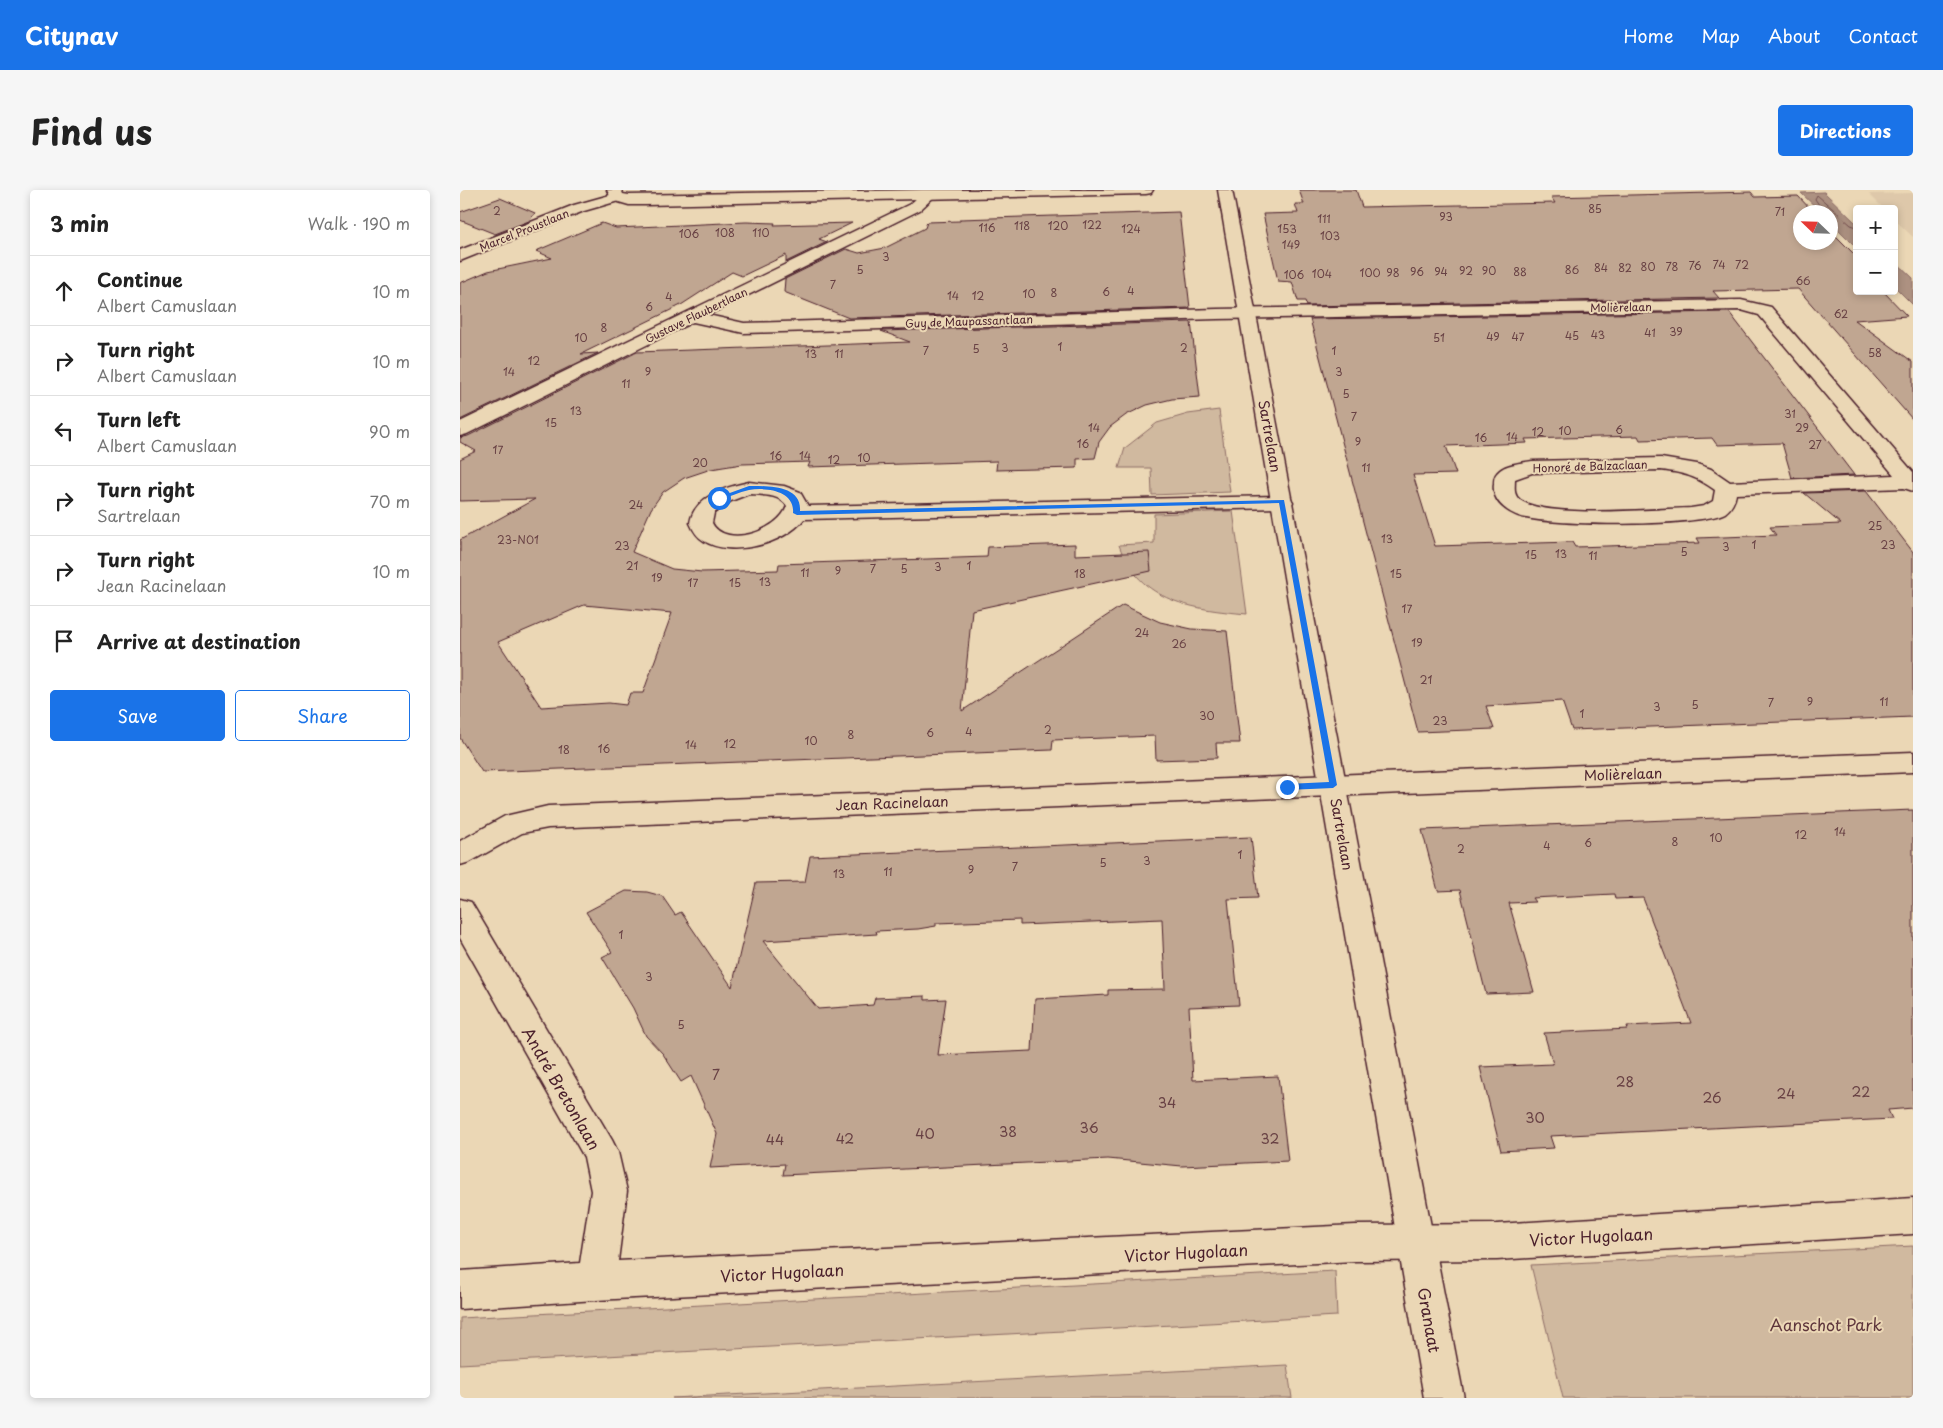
<!DOCTYPE html>
<meta charset="utf-8">
<style>
:root{--surface:#fff;--page:#f6f6f6;--text:#222;--muted:#767676;--line:#e0e0e0;--accent:#1a73e8}
body{margin:0;font-family:"Playpen Sans",sans-serif;background:var(--page);color:var(--text)}
.controls{position:absolute;right:15px;top:15px;display:grid;overflow:hidden;border-radius:5px;box-shadow:0 2px 8px #0003}
.controls button{width:45px;height:45px;display:grid;place-items:center;padding:0;border:0;border-bottom:1px solid var(--line);background:var(--surface);color:var(--text);font:25px sans-serif}
.compass{position:absolute;left:1333px;top:15px;width:45px;height:45px;border-radius:50%;background:var(--surface);box-shadow:0 2px 8px #0003;rotate:293deg}
.stop{position:absolute;width:15px;height:15px;margin:-11px;border:4px solid #1a73e8;border-radius:50%;background:#fff}
.stop.end{background:#1a73e8;border-color:#fff;box-shadow:0 1px 5px #0008}
.list{margin:0;padding:0;list-style:none}
h2{display:flex;justify-content:space-between;align-items:center;height:65px;margin:0;padding:0 20px;font-size:21px}
h2 small{font-size:16px;font-weight:400;color:var(--muted)}
.list li{display:grid;grid-template-columns:32px 1fr auto;gap:15px;align-items:center;box-sizing:border-box;height:70px;padding:0 20px;border-top:1px solid var(--line)}
.list b{display:block;font-size:19px;white-space:nowrap}
.list p{margin:0;font-size:16px;white-space:nowrap;color:var(--muted)}
.list em{font-size:16px;font-style:normal;color:var(--muted)}
.actions{display:flex;gap:10px;padding:15px 20px}
.actions a{flex:1;padding:11px 0;border:1px solid var(--accent);border-radius:5px;text-align:center;font-size:18px;color:var(--accent)}
.actions .main{background:var(--accent);color:#fff}
.icon{flex:none;width:28px;height:28px;fill:none;stroke:currentColor;stroke-width:2;stroke-linecap:round;stroke-linejoin:round}
.map{position:relative;flex:none;width:1453px;height:1208px;overflow:hidden;border-radius:5px}
header{display:flex;align-items:center;gap:30px;box-sizing:border-box;height:70px;padding:0 25px;background:var(--accent);color:#fff}
header strong{font-size:24px}
nav{display:flex;gap:28px;margin-inline-start:auto;font-size:18px}
.intro{display:flex;align-items:center;justify-content:space-between;box-sizing:border-box;height:120px;padding:0 30px}
h1{margin:0;font-size:35px}
.button{padding:12px 22px;border-radius:5px;background:var(--accent);color:#fff;font-size:18px;font-weight:700}
main{display:flex;gap:30px;padding:0 30px}
aside{flex:1;background:var(--surface);border-radius:5px;box-shadow:0 2px 8px #0003}
.map>svg:first-child{display:block}
.built{fill:#dec8aa}
.green{fill:#d0b99f;stroke:#8d6c65}
.water{fill:#ad9181;stroke:#85635f}
.lines{fill:none;stroke-linecap:round;stroke-linejoin:round}
.shore{stroke:#724d4d;stroke-width:1}
.building{fill:#c0a691;stroke:#4a1f2b;fill-rule:evenodd}
.minor-casing{stroke:#4a1f2b;stroke-width:3}
.tertiary-casing{stroke:#4a1f2b;stroke-width:3}
.minor{fill:#ebd7b5;fill-rule:evenodd}
.tertiary{fill:#ebd7b5;fill-rule:evenodd}
.route{fill:#1a73e8}
.labels{text-anchor:middle;dominant-baseline:central;stroke-width:4;stroke-linejoin:round;paint-order:stroke}
.number-label{font-size:11px;fill:#684144}
.far-street-label{font-size:11px;fill:#4a1f2b;stroke:#ebd7b5}
.street-label{font-size:14px;fill:#4a1f2b;stroke:#ebd7b5}
.near-number-label{font-size:14px;fill:#684144}
.near-street-label{font-size:16px;fill:#4a1f2b;stroke:#ebd7b5}
.near-park-label{font-size:16px;fill:#5e363c;stroke:#ebd7b5}
</style>
<header>
<strong>Citynav</strong>
<nav><a>Home</a><a>Map</a><a>About</a><a>Contact</a></nav>
</header>
<div class="intro"><h1>Find us</h1><a class="button">Directions</a></div>
<main>
<aside>
<h2>3 min<small>Walk · 190 m</small></h2>
<ul class="list">
<li><svg class="icon" aria-label="ahead" viewBox="0 0 24 24"><path d="M12 20V5M6 11l6-6 6 6"/></svg><div><b>Continue</b><p>Albert Camuslaan</p></div><em>10 m</em></li>
<li><svg class="icon" aria-label="right" viewBox="0 0 24 24"><path d="M7 20v-9h11M14 6l5 5-5 5"/></svg><div><b>Turn right</b><p>Albert Camuslaan</p></div><em>10 m</em></li>
<li><svg class="icon" aria-label="left" viewBox="0 0 24 24"><path d="M17 20v-9H6M10 6l-5 5 5 5"/></svg><div><b>Turn left</b><p>Albert Camuslaan</p></div><em>90 m</em></li>
<li><svg class="icon" aria-label="right" viewBox="0 0 24 24"><path d="M7 20v-9h11M14 6l5 5-5 5"/></svg><div><b>Turn right</b><p>Sartrelaan</p></div><em>70 m</em></li>
<li><svg class="icon" aria-label="right" viewBox="0 0 24 24"><path d="M7 20v-9h11M14 6l5 5-5 5"/></svg><div><b>Turn right</b><p>Jean Racinelaan</p></div><em>10 m</em></li>
<li><svg class="icon" aria-label="arrive" viewBox="0 0 24 24"><path d="M6 21V4h12l-3 4 3 4H6"/></svg><div><b>Arrive at destination</b></div></li>
</ul>
<div class="actions"><a class="main">Save</a><a>Share</a></div>
</aside>
<div class="map">
<svg width="1453" height="1208" viewBox="0 0 1453 1208">
<rect width="100%" height="100%" fill="#ebd7b5"/>
<filter id="ink" filterUnits="userSpaceOnUse"><feTurbulence type="fractalNoise" baseFrequency=".02" numOctaves="2"/><feDisplacementMap in="SourceGraphic" scale="10" xChannelSelector="R" yChannelSelector="G"/><feConvolveMatrix kernelMatrix="1 2 1 2 8 2 1 2 1" color-interpolation-filters="sRGB"/></filter>
<g filter="url(#ink)">
<polygon class="built" points="1453,3 1453,47 1434,29 1434,19 1424,19 1409,4"/>
<g class="green">
<polygon points="759,220 770,302 692,305 691,278 659,278 665,258 697,233 728,224"/>
<path d="M773 321 787 424C733 419 680 413 659 355L694 353V324Z"/>
<polygon points="1453,1056 1453,1208 1103,1208 1071,1075"/>
<polygon points="875,1081 877,1126 0,1174 0,1128"/>
<polygon points="827,1175 832,1208 212,1208"/>
</g>
<g class="water">
<polygon points="1364,2 1397,34 1397,58 1371,32 1370,22 1361,22 1341,3"/>
<polygon points="1434,70 1453,88 1453,115 1434,96"/>
</g>
<g class="lines">
<polyline class="shore" points="1364,22 1355,9 1357,5 1391,35 1397,37"/>
</g>
<g class="building">
<polygon points="839,0 896,0 902,17 1095,13 1091,7 1291,2 1295,7 1338,6 1353,22 1340,22 1340,52 1370,52 1370,40 1397,67 1397,101 1423,101 1447,126 1395,130 1453,172 1453,230 1338,99 1253,101 1259,108 847,116 845,111 838,111 832,92 818,91 803,24 838,23 835,14 844,14"/>
<polygon points="40,8 75,23 69,31 35,44 0,30 0,22"/>
<polygon points="719,22 730,118 389,128 324,102 325,89 386,59 399,63 425,58 465,38 467,32 500,31 500,29"/>
<polygon points="286,32 315,33 314,35 392,33 359,49 367,52 326,72 326,65 282,86 272,82 221,115 121,164 138,163 0,230 0,93 28,81 92,68 76,61 142,33 156,38"/>
<polygon points="1269,122 1394,285 1332,288 1322,253 1257,255 1252,248 1180,250 1178,246 1065,249 1067,253 986,256 996,284 953,285 975,356 1112,352 1115,357 1146,356 1240,353 1237,348 1316,345 1310,337 1381,334 1344,303 1406,301 1453,362 1453,527 1112,540 1102,511 1026,516 1034,539 958,542 850,129"/>
<path d="M731 132 740 207 712 209 687 215 666 225 650 237 639 252 635 268 617 269V278L536 280 537 271 348 277 350 272 282 274 251 279 224 288 203 302 191 319 172 362 212 379 242 382 318 380 319 374 527 367 528 357 615 354V365L689 362 691 381 512 420 502 521 663 415 700 432 732 439 767 441 780 553H756L757 568 696 570 695 546 593 550 592 560 22 582 0 548V350L75 309 0 311V269L16 261 0 252V248L8 246 177 162 450 152 421 141ZM124 415 212 423 183 503H170L166 515 149 513 81 517 38 452Z"/>
<polygon points="1453,620 1453,918 1428,920 1432,929 1090,946 1094,958 1041,961 1020,877 1093,874 1084,843 1168,839 1167,836 1231,833 1183,708 1155,709 1154,704 1072,708 1075,712 1049,713 1074,802 1026,804 1000,700 978,701 962,640"/>
<path d="M791 647 798 708 768 709 779 815 729 817 733 890 818 886 828 971 722 976 648 969 323 985 325 974 250 978 257 944 231 886 221 892 203 864 186 846 173 818 142 767 152 762 126 722 166 701 187 702 202 706 215 725 221 722 272 797 296 693 345 692 350 666ZM702 729 705 799 648 800V805L575 809 572 861 478 865 486 809 465 810V806L415 808 413 815 358 819 303 751 417 744 416 741 458 739 476 736V733L560 730V735Z"/>
</g>
<g class="lines">
<g class="minor-casing">
<g id="minor">
<path d="M469 1 474 2 476 5 460 20 248 125 284 133 757 119 1281 110 1311 117 1453 282V301L1444 298 1276 304C1275 311 1271 319 1265 323 1240 337 1083 337 1056 325 1043 319 1032 309 1034 294 1034 290 1034 286 1037 283 1044 274 1061 273 1072 271L1201 268 1237 274 1251 279 1270 292 1434 285 1299 125 1281 120 757 129 284 143 233 132 7 244 0 246V232L450 14 464 2ZM1201 280C1225 283 1235 286 1255 300L1253 311 1244 316 1231 318C1196 319 1085 329 1060 310 1053 305 1055 297 1055 289L1072 283Z"/>
<polygon points="157,3 162,4 164,7 162,10 124,21 0,71 0,60 114,15"/>
<path d="M289 292 324 296 340 302 348 316 822 306 830 307 833 312 830 317 822 318 344 329C325 354 271 368 244 351 237 347 233 340 230 333 234 306 266 297 289 292ZM289 304C302 305 320 304 327 316 319 341 265 359 252 333L254 323 271 311Z"/>
<polygon points="1453,562 1453,582 88,638 62,643 10,672 0,675 0,651 45,626 88,616"/>
<polygon points="0,709 11,712 152,950 158,962 167,1001 158,1071 895,1035 1037,1034 1453,1008 1453,1044 1037,1070 895,1071 136,1110 0,1119 0,1081 120,1073 131,1001 124,967 0,748"/>
</g>
</g>
<g class="tertiary-casing">
<g id="tertiary">
<polygon points="147,0 161,0 163,4 169,5 462,0 693,0 691,3 686,4 186,15 169,15 152,10"/>
<polygon points="758,0 772,0 1004,1208 964,1208"/>
</g>
</g>
<use href="#minor" class="minor"/>
<use href="#tertiary" class="tertiary"/>
</g>
</g>
<path class="route" d="M289 296C307 296 342 295 340 321L824 310 877 595 873 598 827 600 823 597 827 594 869 592 819 313 337 325 333 323C335 301 307 297 289 300 279 302 269 307 259 310L256 308Z"/>
<g class="labels">
<g class="number-label">
<text x="1135" y="18">85</text>
<text x="37" y="20">2</text>
<text x="1320" y="21">71</text>
<text x="986" y="26">93</text>
<text x="864" y="28">111</text>
<text x="632" y="34">122</text>
<text x="562" y="35">118</text>
<text x="598" y="35">120</text>
<text x="527" y="37">116</text>
<text x="671" y="38">124</text>
<text x="827" y="38">153</text>
<text x="265" y="42">108</text>
<text x="301" y="42">110</text>
<text x="229" y="43">106</text>
<text x="870" y="45">103</text>
<text x="831" y="54">149</text>
<text x="426" y="66">3</text>
<text x="1259" y="74">74</text>
<text x="1282" y="74">72</text>
<text x="1235" y="75">76</text>
<text x="1188" y="76">80</text>
<text x="1212" y="76">78</text>
<text x="1141" y="77">84</text>
<text x="1165" y="77">82</text>
<text x="400" y="79">5</text>
<text x="1112" y="79">86</text>
<text x="1006" y="80">92</text>
<text x="1029" y="80">90</text>
<text x="957" y="81">96</text>
<text x="981" y="81">94</text>
<text x="1060" y="81">88</text>
<text x="910" y="82">100</text>
<text x="933" y="82">98</text>
<text x="862" y="83">104</text>
<text x="834" y="84">106</text>
<text x="1343" y="90">66</text>
<text x="373" y="94">7</text>
<text x="671" y="100">4</text>
<text x="646" y="101">6</text>
<text x="594" y="102">8</text>
<text x="569" y="103">10</text>
<text x="493" y="105">14</text>
<text x="518" y="105">12</text>
<text x="209" y="106">4</text>
<text x="189" y="116">6</text>
<text x="1381" y="123">62</text>
<text x="144" y="137">8</text>
<text x="1216" y="141">39</text>
<text x="1190" y="142">41</text>
<text x="1138" y="144">43</text>
<text x="1112" y="145">45</text>
<text x="1033" y="146">49</text>
<text x="1058" y="146">47</text>
<text x="121" y="147">10</text>
<text x="979" y="147">51</text>
<text x="600" y="156">1</text>
<text x="545" y="157">3</text>
<text x="724" y="157">2</text>
<text x="516" y="158">5</text>
<text x="466" y="160">7</text>
<text x="874" y="160">1</text>
<text x="1415" y="162">58</text>
<text x="351" y="163">13</text>
<text x="379" y="163">11</text>
<text x="74" y="170">12</text>
<text x="49" y="181">14</text>
<text x="188" y="181">9</text>
<text x="879" y="181">3</text>
<text x="166" y="193">11</text>
<text x="886" y="203">5</text>
<text x="116" y="220">13</text>
<text x="1330" y="223">31</text>
<text x="894" y="226">7</text>
<text x="91" y="232">15</text>
<text x="634" y="237">14</text>
<text x="1342" y="237">29</text>
<text x="1159" y="239">6</text>
<text x="1105" y="240">10</text>
<text x="1078" y="241">12</text>
<text x="1052" y="246">14</text>
<text x="1021" y="247">16</text>
<text x="898" y="251">9</text>
<text x="623" y="253">16</text>
<text x="1355" y="254">27</text>
<text x="38" y="259">17</text>
<text x="316" y="265">16</text>
<text x="345" y="265">14</text>
<text x="404" y="267">10</text>
<text x="374" y="269">12</text>
<text x="240" y="272">20</text>
<text x="906" y="277">11</text>
<text x="176" y="314">24</text>
<text x="1415" y="335">25</text>
<text x="927" y="348">13</text>
<text x="58" y="349">23-N01</text>
<text x="1294" y="354">1</text>
<text x="1428" y="354">23</text>
<text x="162" y="355">23</text>
<text x="1266" y="356">3</text>
<text x="1224" y="361">5</text>
<text x="1101" y="363">13</text>
<text x="1071" y="364">15</text>
<text x="1133" y="365">11</text>
<text x="172" y="375">21</text>
<text x="509" y="375">1</text>
<text x="478" y="376">3</text>
<text x="413" y="378">7</text>
<text x="444" y="378">5</text>
<text x="378" y="380">9</text>
<text x="345" y="382">11</text>
<text x="620" y="383">18</text>
<text x="936" y="383">15</text>
<text x="197" y="387">19</text>
<text x="305" y="391">13</text>
<text x="233" y="392">17</text>
<text x="275" y="392">15</text>
<text x="947" y="418">17</text>
<text x="682" y="442">24</text>
<text x="957" y="452">19</text>
<text x="719" y="453">26</text>
<text x="966" y="489">21</text>
<text x="1350" y="511">9</text>
<text x="1424" y="511">11</text>
<text x="1311" y="512">7</text>
<text x="1235" y="514">5</text>
<text x="1197" y="516">3</text>
<text x="1122" y="523">1</text>
<text x="747" y="525">30</text>
<text x="980" y="530">23</text>
<text x="588" y="539">2</text>
<text x="509" y="541">4</text>
<text x="470" y="542">6</text>
<text x="391" y="544">8</text>
<text x="351" y="550">10</text>
<text x="270" y="553">12</text>
<text x="231" y="554">14</text>
<text x="144" y="558">16</text>
<text x="104" y="559">18</text>
<text x="1380" y="641">14</text>
<text x="1341" y="644">12</text>
<text x="1256" y="647">10</text>
<text x="1215" y="651">8</text>
<text x="1128" y="652">6</text>
<text x="1087" y="655">4</text>
<text x="1001" y="658">2</text>
<text x="780" y="664">1</text>
<text x="687" y="670">3</text>
<text x="643" y="672">5</text>
<text x="555" y="676">7</text>
<text x="511" y="679">9</text>
<text x="428" y="681">11</text>
<text x="379" y="683">13</text>
<text x="161" y="744">1</text>
<text x="189" y="786">3</text>
<text x="221" y="834">5</text>
</g>
<g class="far-street-label">
<text transform="translate(64 40) rotate(-22)">Marcel Proustlaan</text>
<text transform="translate(1161 117) rotate(-1)">Molièrelaan</text>
<text transform="translate(236 125) rotate(-26)">Gustave Flaubertlaan</text>
<text transform="translate(509 131) rotate(-2)">Guy de Maupassantlaan</text>
<text transform="translate(1130 276) rotate(-2)">Honoré de Balzaclaan</text>
</g>
<g class="street-label">
<text transform="translate(810 246) rotate(80)">Sartrelaan</text>
<text transform="translate(1163 584) rotate(-2)">Molièrelaan</text>
<text transform="translate(432 613) rotate(-2)">Jean Racinelaan</text>
<text transform="translate(882 644) rotate(80)">Sartrelaan</text>
</g>
<g class="near-number-label">
<text x="256" y="884">7</text>
<text x="1165" y="891">28</text>
<text x="1401" y="901">22</text>
<text x="1326" y="903">24</text>
<text x="1252" y="907">26</text>
<text x="707" y="912">34</text>
<text x="1075" y="927">30</text>
<text x="629" y="937">36</text>
<text x="548" y="941">38</text>
<text x="465" y="943">40</text>
<text x="385" y="948">42</text>
<text x="810" y="948">32</text>
<text x="315" y="949">44</text>
</g>
<g class="near-street-label">
<text transform="translate(102 898) rotate(60)">André Bretonlaan</text>
<text transform="translate(1131 1046) rotate(-3)">Victor Hugolaan</text>
<text transform="translate(726 1062) rotate(-3)">Victor Hugolaan</text>
<text transform="translate(322 1082) rotate(-3)">Victor Hugolaan</text>
<text transform="translate(970 1130) rotate(80)">Granaat</text>
</g>
<g class="near-park-label">
<text x="1366" y="1134">Aanschot Park</text>
</g>
</g>
</svg>
<div class="controls">
<button>+</button>
<button>−</button>
</div>
<svg class="compass" viewBox="-18 -18 36 36"><path d="M0-13l5 13h-10z" fill="#e53935"/><path d="M0 13l5-13h-10z" fill="#767676"/></svg>
<div class="stop" style="left:259px;top:308px"></div>
<div class="stop end" style="left:827px;top:597px"></div>
</div>
</main>
